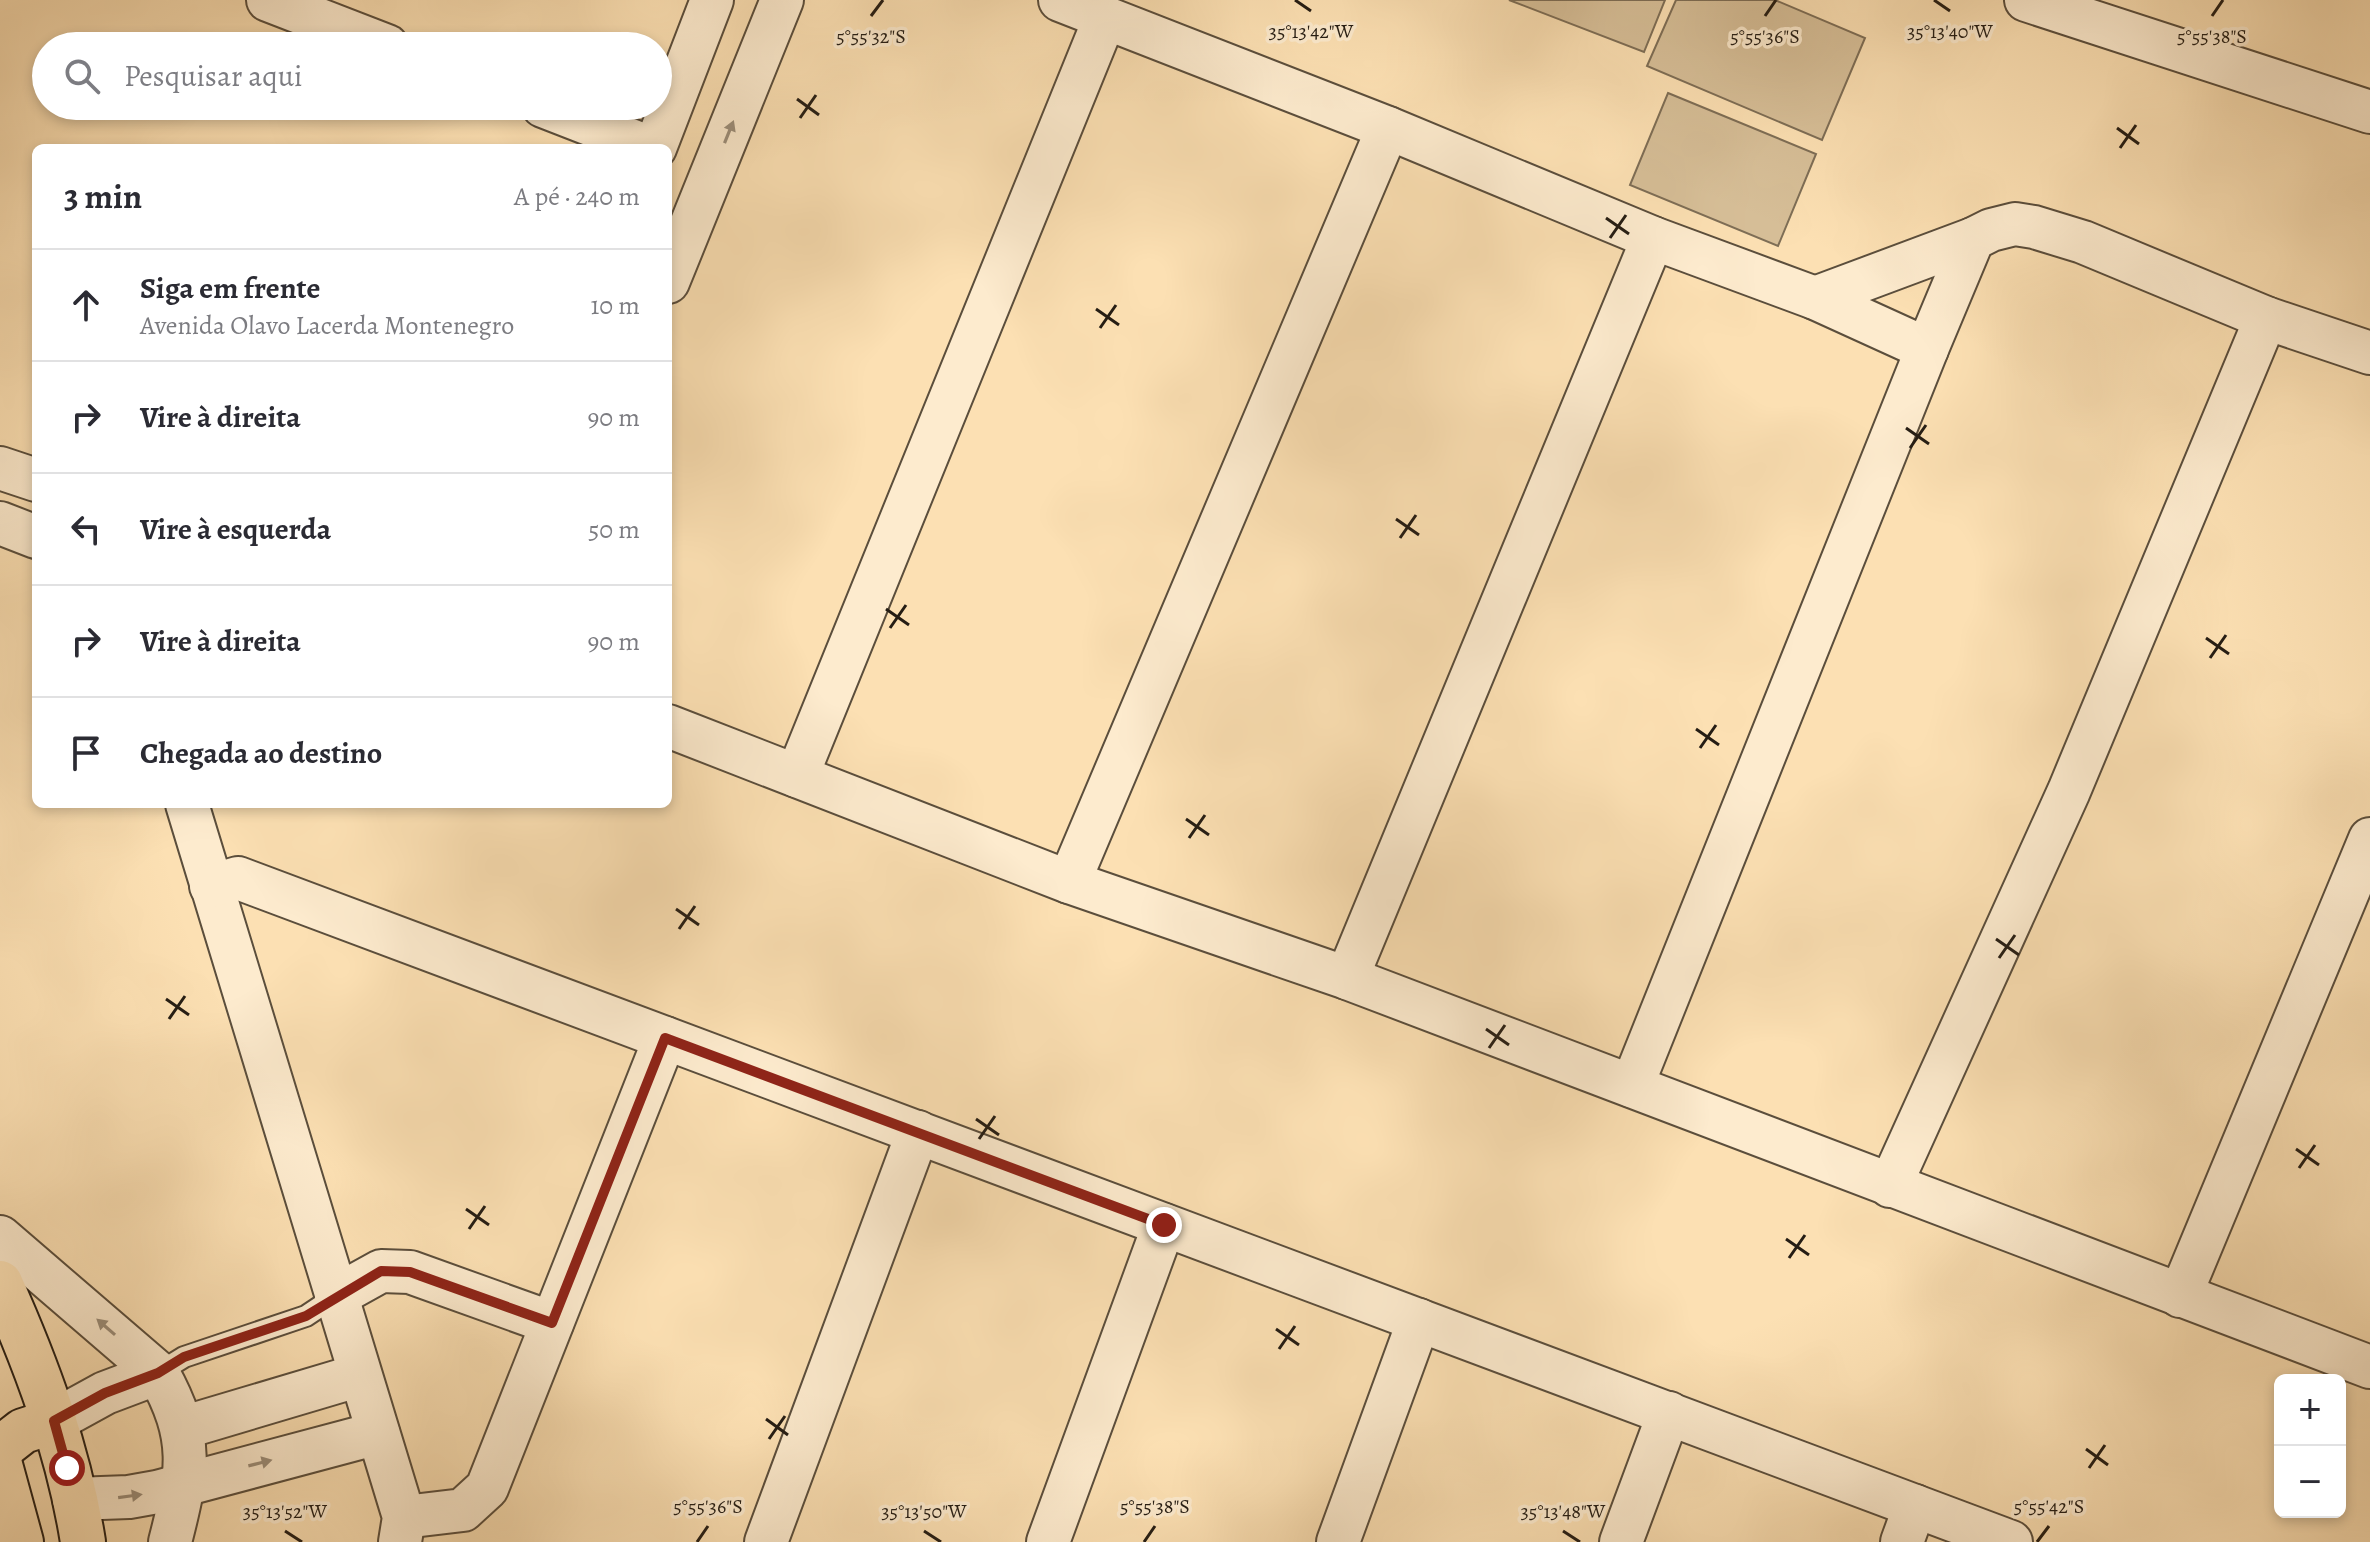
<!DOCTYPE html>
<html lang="pt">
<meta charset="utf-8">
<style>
:root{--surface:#fff;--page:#f7f7f7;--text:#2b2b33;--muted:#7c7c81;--line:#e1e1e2}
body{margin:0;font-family:Alegreya,serif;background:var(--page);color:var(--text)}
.controls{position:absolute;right:24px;bottom:24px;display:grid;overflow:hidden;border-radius:12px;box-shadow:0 4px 12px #0003}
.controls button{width:72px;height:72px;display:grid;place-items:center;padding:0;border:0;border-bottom:2px solid var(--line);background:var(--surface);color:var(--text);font:40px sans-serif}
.stop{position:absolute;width:24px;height:24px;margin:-18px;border:6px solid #8f2418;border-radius:50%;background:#fff}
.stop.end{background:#8f2418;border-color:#fff;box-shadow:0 2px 8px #0008}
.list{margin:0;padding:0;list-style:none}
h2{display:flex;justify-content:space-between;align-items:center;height:104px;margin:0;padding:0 32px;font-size:34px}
h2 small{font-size:26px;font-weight:400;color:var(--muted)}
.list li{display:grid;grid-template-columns:52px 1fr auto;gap:24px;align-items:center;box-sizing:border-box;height:112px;padding:0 32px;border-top:2px solid var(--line)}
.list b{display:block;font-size:30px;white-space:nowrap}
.list p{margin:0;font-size:26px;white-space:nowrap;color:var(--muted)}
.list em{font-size:26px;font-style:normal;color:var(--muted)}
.icon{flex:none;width:44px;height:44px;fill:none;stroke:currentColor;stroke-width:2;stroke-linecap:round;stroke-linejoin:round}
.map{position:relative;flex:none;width:2370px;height:1542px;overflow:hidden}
.search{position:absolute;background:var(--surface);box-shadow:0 4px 12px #0003;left:32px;top:32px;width:640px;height:88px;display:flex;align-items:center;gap:20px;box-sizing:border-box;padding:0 28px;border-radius:44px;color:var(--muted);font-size:30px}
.panel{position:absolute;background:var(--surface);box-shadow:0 4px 12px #0003;left:32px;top:144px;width:640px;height:664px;border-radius:12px}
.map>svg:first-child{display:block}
.garden{fill:#d7bf98;stroke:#7e6e56;stroke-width:2}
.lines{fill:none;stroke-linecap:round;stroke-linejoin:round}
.service-casing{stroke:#5b4e3c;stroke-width:24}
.minor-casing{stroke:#5b4e3c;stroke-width:46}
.primary-casing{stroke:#251d14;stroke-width:48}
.service{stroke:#fdebce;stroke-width:20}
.minor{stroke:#fdebce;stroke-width:42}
.primary{stroke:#fce0b3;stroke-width:44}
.oneway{fill:#9c8e7a}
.route{stroke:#8f2418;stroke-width:10}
.ticks{fill:none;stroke:#251d14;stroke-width:3}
.ticks-label{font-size:20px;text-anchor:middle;fill:#251d14;stroke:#fdebce;stroke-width:7;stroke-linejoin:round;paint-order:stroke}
</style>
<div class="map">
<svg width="2370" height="1542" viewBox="0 0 2370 1542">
<rect width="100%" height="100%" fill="#fce0b3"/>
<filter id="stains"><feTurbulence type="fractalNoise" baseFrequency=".0025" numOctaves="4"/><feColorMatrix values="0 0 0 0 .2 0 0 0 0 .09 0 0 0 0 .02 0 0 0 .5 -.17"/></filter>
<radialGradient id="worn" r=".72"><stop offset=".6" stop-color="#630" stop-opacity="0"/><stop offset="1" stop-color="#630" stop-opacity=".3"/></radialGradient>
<g class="garden">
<polygon points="1509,0 1665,0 1644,52"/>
<polygon points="1676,0 1775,0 1865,38 1822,140 1647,66"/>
<polygon points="1668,93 1816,154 1778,246 1630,185"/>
</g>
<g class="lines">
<g class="service-casing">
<polyline id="service" points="158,1373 184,1357 306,1316 336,1296"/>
</g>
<g class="minor-casing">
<g id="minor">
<polyline points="268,0 387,46"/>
<polyline points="1060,0 1388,128 1653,238 1815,298 1927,349 1973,239 1991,230 2015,224 2034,227 2083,242 2266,318 2370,353"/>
<polyline points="2026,0 2370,112"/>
<polyline points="543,106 651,148"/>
<polyline points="655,148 712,0"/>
<polyline points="668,282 782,0"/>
<polyline points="1815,298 1973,239"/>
<polyline points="0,468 36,480"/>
<polyline points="0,523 36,537"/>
<polyline points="668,726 1069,882 1347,978 2370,1367"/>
<polyline points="797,776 1105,18"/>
<polyline points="187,804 404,1517 400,1542"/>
<polyline points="1069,882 1388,128"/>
<polyline points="211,886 238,878 2011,1542"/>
<polyline points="1347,978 1653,238"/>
<polyline points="1632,1086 1927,349"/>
<polyline points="1890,1186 2069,791 2266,318"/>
<path d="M0 1237 158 1373C195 1439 188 1472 170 1542"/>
<polyline points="336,1296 381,1271 410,1272 552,1323"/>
<polyline points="2180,1296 2370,839"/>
<polyline points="54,1421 105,1393 158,1373"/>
<polyline points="182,1428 360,1375"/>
<polyline points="74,1499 129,1497 157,1492 378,1433"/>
<polyline points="404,1517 463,1510 487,1488 665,1038"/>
<polyline points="766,1542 918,1132"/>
<polyline points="1048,1542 1164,1225"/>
<polyline points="1338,1542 1419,1320"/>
<polyline points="1621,1542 1669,1413"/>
<polyline points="1902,1542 1915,1506"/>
</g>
</g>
<g class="primary-casing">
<g id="primary">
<path d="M0 1283C37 1366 69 1452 83 1542"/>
<polyline points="0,1449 23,1431 54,1421"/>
<polyline points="0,1465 21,1542"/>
</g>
</g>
<use href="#service" class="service"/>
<use href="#minor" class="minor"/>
<use href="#primary" class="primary"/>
</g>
<defs><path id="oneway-solid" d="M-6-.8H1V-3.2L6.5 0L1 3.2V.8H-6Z" transform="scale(2)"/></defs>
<g class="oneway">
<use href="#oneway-solid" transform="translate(729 132) rotate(-68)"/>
<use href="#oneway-solid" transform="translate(106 1327) rotate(-139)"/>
<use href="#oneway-solid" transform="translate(260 1463) rotate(-14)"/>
<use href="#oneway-solid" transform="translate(130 1496) rotate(-8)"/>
</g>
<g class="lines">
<polyline class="route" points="67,1468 54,1421 105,1393 158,1373 184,1357 306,1316 381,1271 410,1272 552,1323 665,1038 1164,1225"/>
</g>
<path class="ticks" d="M1295 0 1311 11M1934 0 1950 11M871 16 883 0M1765 16 1776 0M2212 16 2223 0M797 99 819 115M800 118 816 95M2117 128 2139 144M2120 148 2136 125M1606 218 1629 234M1610 238 1626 215M1096 309 1119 325M1100 328 1116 305M1906 428 1929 444M1910 448 1926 425M1396 519 1419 535M1400 538 1416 515M886 609 909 625M890 628 906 605M2206 638 2229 654M2210 658 2226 635M1696 729 1719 745M1700 748 1716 725M1186 819 1209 835M1189 838 1205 815M676 909 699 925M679 929 695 906M1996 939 2019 955M1999 958 2015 935M166 999 189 1015M169 1019 185 996M1486 1029 1509 1045M1489 1048 1505 1025M976 1119 999 1135M979 1139 995 1116M2296 1149 2319 1165M2299 1168 2315 1145M466 1209 489 1225M469 1229 485 1206M1786 1239 1809 1255M1789 1258 1805 1235M1276 1329 1299 1345M1279 1349 1295 1326M766 1419 788 1435M769 1439 785 1416M2086 1449 2108 1465M2089 1468 2105 1445M285 1531 302 1542M924 1531 941 1542M1563 1531 1580 1542M697 1542 708 1526M1144 1542 1155 1526M2037 1542 2049 1526"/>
<g class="ticks-label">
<text x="1311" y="38">35°13'42"W</text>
<text x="1950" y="38">35°13'40"W</text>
<text x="871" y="43">5°55'32"S</text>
<text x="1765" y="43">5°55'36"S</text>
<text x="2212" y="43">5°55'38"S</text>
<text x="708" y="1513">5°55'36"S</text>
<text x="1155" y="1513">5°55'38"S</text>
<text x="2049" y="1513">5°55'42"S</text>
<text x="285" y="1518">35°13'52"W</text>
<text x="924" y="1518">35°13'50"W</text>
<text x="1563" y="1518">35°13'48"W</text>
</g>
<rect width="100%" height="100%" filter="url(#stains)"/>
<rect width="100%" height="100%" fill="url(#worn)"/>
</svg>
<div class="controls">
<button>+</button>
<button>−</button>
</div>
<div class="stop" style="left:67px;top:1468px"></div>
<div class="stop end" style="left:1164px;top:1225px"></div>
<div class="search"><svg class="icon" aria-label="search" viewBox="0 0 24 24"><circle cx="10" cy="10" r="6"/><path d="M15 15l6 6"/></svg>Pesquisar aqui</div>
<section class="panel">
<h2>3 min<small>A pé · 240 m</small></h2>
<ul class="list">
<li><svg class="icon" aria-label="ahead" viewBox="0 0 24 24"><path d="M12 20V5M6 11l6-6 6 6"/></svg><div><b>Siga em frente</b><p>Avenida Olavo Lacerda Montenegro</p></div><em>10 m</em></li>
<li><svg class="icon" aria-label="right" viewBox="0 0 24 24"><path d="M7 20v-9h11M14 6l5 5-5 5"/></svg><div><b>Vire à direita</b></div><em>90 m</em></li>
<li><svg class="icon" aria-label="left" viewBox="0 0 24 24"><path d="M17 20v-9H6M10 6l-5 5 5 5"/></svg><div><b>Vire à esquerda</b></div><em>50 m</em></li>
<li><svg class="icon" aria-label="right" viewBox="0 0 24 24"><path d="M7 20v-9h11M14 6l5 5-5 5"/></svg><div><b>Vire à direita</b></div><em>90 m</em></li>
<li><svg class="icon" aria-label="arrive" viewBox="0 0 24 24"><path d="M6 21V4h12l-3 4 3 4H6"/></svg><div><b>Chegada ao destino</b></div></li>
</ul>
</section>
</div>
